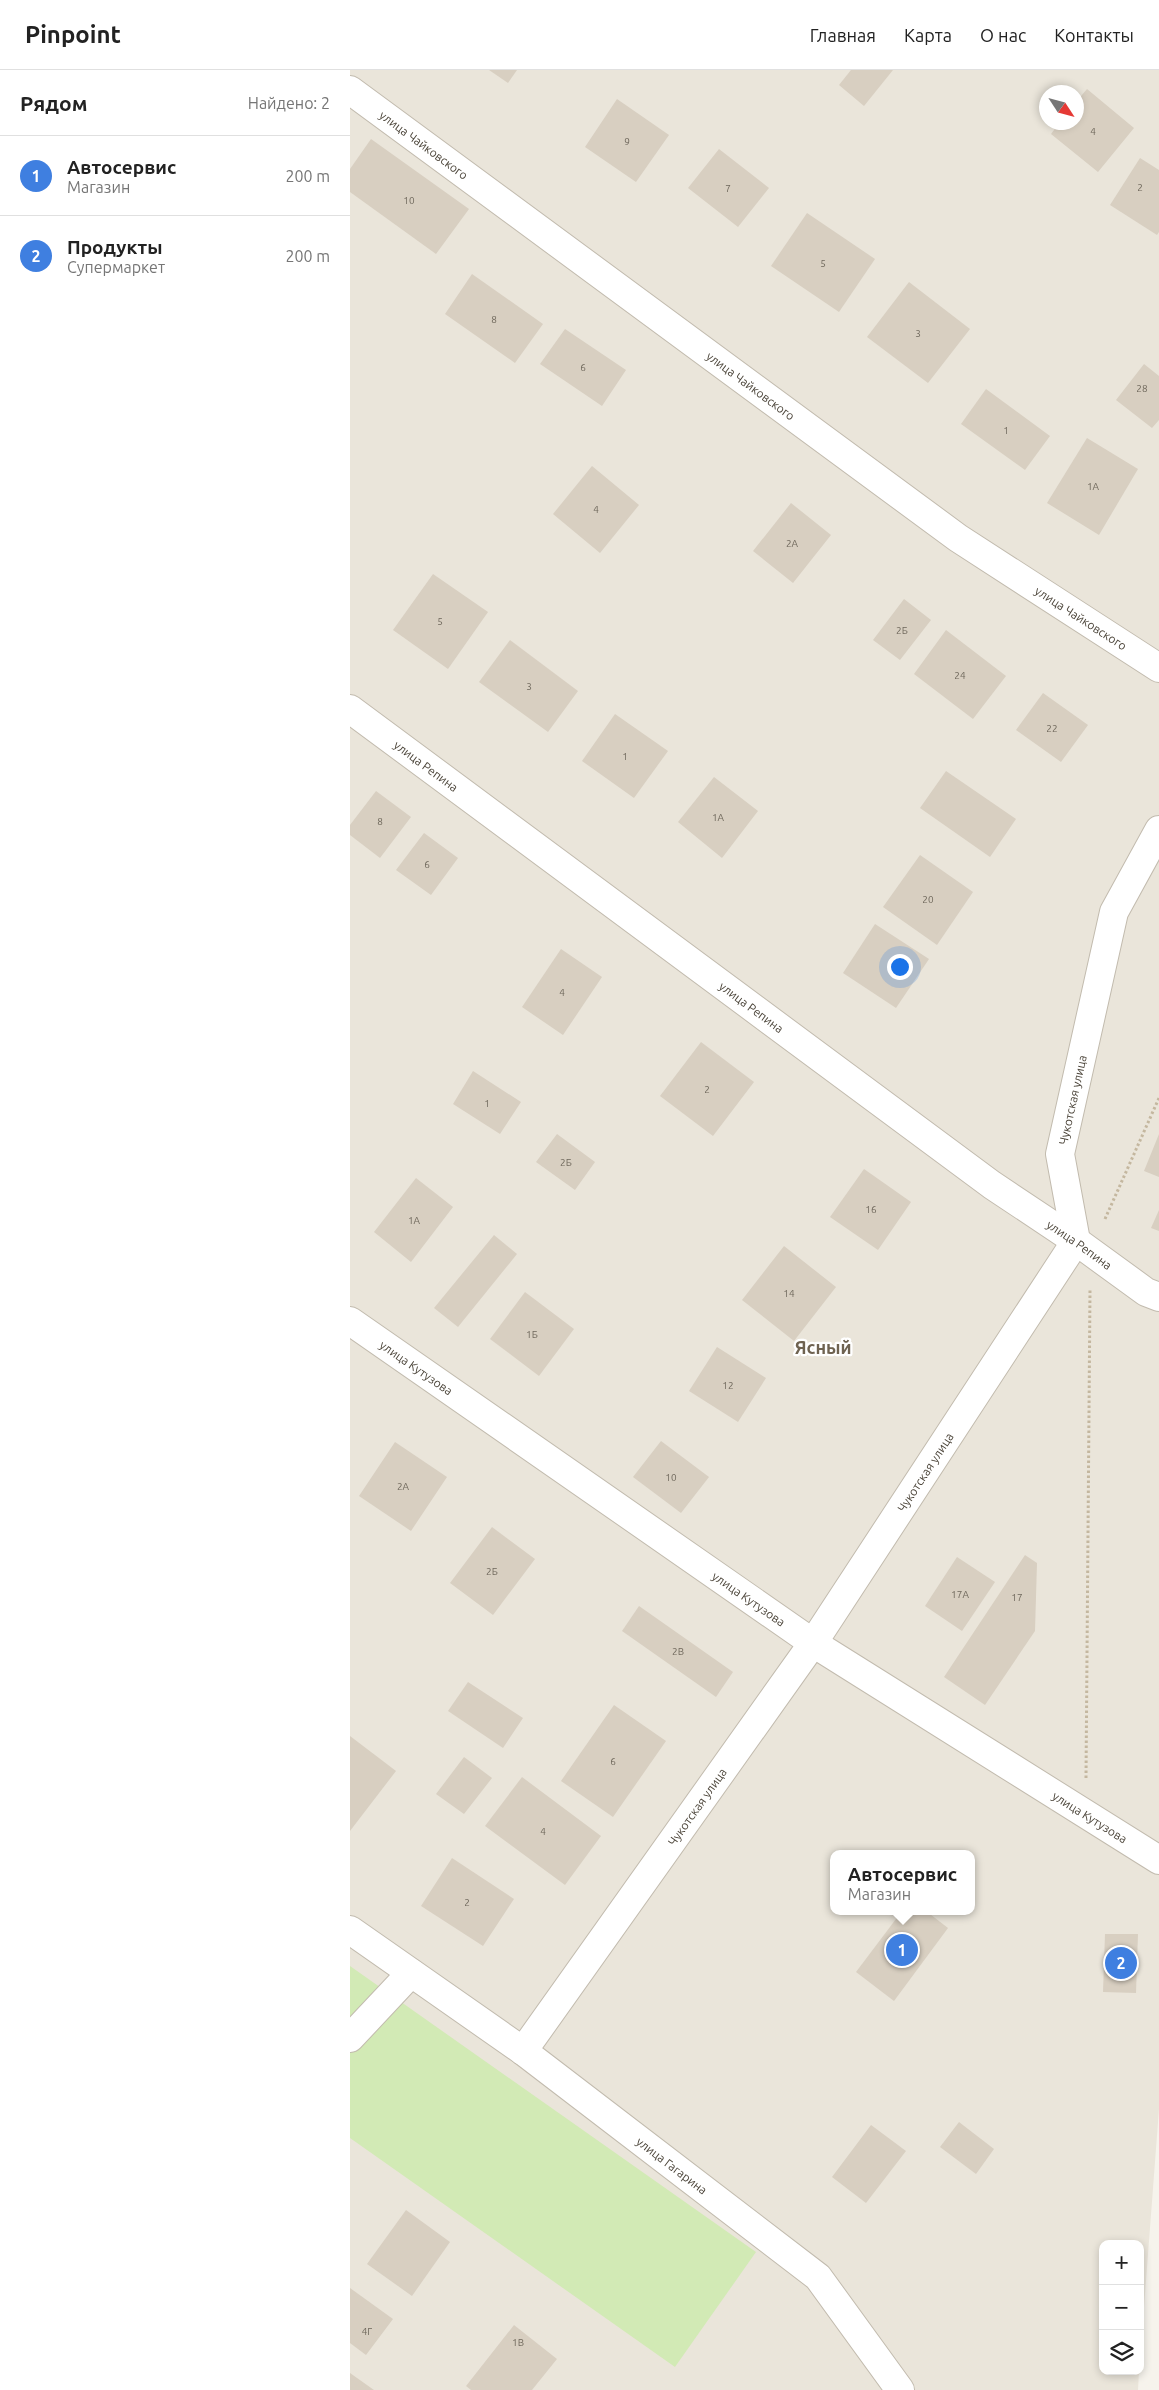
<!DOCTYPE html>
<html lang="ru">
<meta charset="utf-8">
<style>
:root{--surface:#fff;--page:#f2f2f2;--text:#222;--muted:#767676;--line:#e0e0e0;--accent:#111827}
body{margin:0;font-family:Ubuntu,sans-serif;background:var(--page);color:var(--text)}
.controls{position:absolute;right:15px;bottom:15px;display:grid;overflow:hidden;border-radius:10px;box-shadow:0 2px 8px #0003}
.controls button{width:45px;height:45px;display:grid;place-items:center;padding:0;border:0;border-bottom:1px solid var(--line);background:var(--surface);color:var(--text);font:25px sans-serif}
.compass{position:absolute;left:689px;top:15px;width:45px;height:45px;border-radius:50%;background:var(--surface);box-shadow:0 2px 8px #0003;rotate:126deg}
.you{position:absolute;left:549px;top:896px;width:18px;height:18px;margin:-12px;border:4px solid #fff;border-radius:50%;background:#1a73e8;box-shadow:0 0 0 8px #1a73e833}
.badge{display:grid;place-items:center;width:32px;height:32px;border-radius:50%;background:var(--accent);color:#fff;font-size:16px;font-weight:700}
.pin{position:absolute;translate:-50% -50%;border:2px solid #fff;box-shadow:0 1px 5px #0006}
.popup{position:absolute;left:480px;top:1780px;width:145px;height:65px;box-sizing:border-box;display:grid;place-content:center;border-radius:10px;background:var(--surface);filter:drop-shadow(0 1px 4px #0005);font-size:16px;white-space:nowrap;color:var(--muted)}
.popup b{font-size:19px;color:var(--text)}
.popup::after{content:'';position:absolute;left:50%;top:100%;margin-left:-10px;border:10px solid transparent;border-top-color:var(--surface)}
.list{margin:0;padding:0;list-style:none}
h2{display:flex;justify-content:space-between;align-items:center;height:65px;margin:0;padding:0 20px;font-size:21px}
h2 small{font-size:16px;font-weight:400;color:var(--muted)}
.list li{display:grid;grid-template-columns:32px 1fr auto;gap:15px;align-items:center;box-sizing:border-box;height:80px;padding:0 20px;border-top:1px solid var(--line)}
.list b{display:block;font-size:19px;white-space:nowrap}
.list p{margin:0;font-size:16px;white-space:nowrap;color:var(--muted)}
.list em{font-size:16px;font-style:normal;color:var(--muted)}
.icon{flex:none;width:28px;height:28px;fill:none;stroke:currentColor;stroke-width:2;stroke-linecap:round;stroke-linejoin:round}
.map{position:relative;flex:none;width:809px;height:2320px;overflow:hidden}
header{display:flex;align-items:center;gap:30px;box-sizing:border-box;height:70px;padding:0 25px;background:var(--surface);border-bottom:1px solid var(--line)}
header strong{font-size:24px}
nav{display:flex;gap:28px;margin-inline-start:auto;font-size:18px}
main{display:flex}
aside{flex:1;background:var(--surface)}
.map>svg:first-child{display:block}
.residential{fill:#eae5da;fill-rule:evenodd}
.green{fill:#d2eab5}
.building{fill:#d8cfc1}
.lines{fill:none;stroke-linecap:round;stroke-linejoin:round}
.minor-casing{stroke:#c2bbae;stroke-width:30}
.path{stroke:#c4b79f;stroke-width:3;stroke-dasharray:2.5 2.5;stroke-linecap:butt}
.minor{stroke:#fff;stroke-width:28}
.labels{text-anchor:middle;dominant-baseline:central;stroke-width:4.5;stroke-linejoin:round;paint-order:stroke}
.number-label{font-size:10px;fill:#6e675b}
.street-label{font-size:12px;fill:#4b4439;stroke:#fff}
.district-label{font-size:18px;font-weight:bold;fill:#6e6250;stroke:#fff}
</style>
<header>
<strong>Pinpoint</strong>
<nav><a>Главная</a><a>Карта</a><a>О нас</a><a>Контакты</a></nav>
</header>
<main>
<aside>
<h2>Рядом<small>Найдено: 2</small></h2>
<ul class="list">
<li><span class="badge" style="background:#3f7fe0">1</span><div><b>Автосервис</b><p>Магазин</p></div><em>200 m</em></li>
<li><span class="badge" style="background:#3f7fe0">2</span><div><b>Продукты</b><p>Супермаркет</p></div><em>200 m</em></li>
</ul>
</aside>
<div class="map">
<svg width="809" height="2320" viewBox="0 0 809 2320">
<rect width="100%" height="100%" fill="#f6f3ec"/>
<path class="residential" d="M0 0H809V2039L790 2290V2174H753V2301H789L788 2320H0ZM696 22H726V52H696ZM483 1784H621V1841H483Z"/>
<polygon class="green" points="0,1896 406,2182 325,2297 0,2068"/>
<g class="building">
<polygon points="139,0 167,0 158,13"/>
<polygon points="501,0 543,0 514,36 489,15"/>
<polygon points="737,19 784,58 748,102 701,64 710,52 726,52 726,32"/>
<polygon points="267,29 319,65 286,112 235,77"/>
<polygon points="21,69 119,139 86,184 0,122 0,99"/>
<polygon points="369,79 419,118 388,157 338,118"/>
<polygon points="790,88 809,100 809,162 807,165 760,135"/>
<polygon points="457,143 525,189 489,242 421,196"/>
<polygon points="122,204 193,254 165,293 95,244"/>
<polygon points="559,212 620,259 578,313 517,267"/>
<polygon points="215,259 276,300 252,336 190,294"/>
<polygon points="794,294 809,306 809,350 802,358 766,330"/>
<polygon points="636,319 700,366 675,400 611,354"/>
<polygon points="737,368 788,399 749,465 697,433"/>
<polygon points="242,396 289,435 250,483 203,444"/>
<polygon points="441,433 481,465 443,513 403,481"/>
<polygon points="83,504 138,542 98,599 43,560"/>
<polygon points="554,529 581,550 550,590 523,570"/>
<polygon points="596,560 656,606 623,649 564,604"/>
<polygon points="160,570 228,621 198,662 129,612"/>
<polygon points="693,623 738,655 711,692 666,660"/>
<polygon points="265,644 318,681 284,728 232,691"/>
<polygon points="596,701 666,749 640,787 570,738"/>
<polygon points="364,707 408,741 372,788 328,752"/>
<polygon points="26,721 61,747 30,788 0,765 0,755"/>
<polygon points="74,763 108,788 81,825 46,800"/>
<polygon points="570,785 623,822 587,875 533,837"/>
<polygon points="525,854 579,889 546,938 493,903"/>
<polygon points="211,879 252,907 213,965 172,937"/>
<polygon points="351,972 404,1012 363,1066 310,1026"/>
<polygon points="123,1001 171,1032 150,1064 103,1034"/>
<polygon points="207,1064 245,1092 225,1120 186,1092"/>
<polygon points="809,1064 809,1107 794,1101"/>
<polygon points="514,1099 561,1132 528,1180 480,1147"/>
<polygon points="66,1108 103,1137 61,1192 24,1162"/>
<polygon points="809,1140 809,1161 801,1158"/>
<polygon points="144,1165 167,1184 108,1257 84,1238"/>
<polygon points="434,1176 486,1217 444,1271 392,1230"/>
<polygon points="175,1222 224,1259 189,1306 140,1269"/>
<polygon points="367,1277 416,1308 388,1352 339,1321"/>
<polygon points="311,1371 359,1407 331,1443 283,1407"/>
<polygon points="45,1372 97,1407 61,1461 9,1426"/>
<polygon points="142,1457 185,1489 143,1545 100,1513"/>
<polygon points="675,1485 687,1493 685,1561 635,1635 594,1607"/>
<polygon points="607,1487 645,1512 612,1561 575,1536"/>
<polygon points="289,1536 383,1602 366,1627 272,1561"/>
<polygon points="118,1612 173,1648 153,1678 98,1641"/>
<polygon points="264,1635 316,1671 263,1747 211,1711"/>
<polygon points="0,1666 46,1701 0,1761"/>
<polygon points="114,1687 142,1708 114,1744 86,1724"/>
<polygon points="172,1707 251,1766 215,1815 135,1756"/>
<polygon points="102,1788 164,1829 133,1876 71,1836"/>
<polygon points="552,1841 576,1841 598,1858 544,1931 506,1902"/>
<polygon points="755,1864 788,1864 786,1923 753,1922"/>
<polygon points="609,2052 644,2079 626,2104 590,2077"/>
<polygon points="521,2055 556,2081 516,2133 482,2107"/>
<polygon points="56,2140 100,2172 62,2226 17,2194"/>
<polygon points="0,2218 43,2249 16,2285 0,2273"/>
<polygon points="164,2255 207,2289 182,2320 121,2320 116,2316"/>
<polygon points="0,2303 24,2320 0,2320"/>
</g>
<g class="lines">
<g class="minor-casing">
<g id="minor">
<path id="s1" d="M0 20 608 468 809 598"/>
<path id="s2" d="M0 639 642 1115 726 1171 796 1222 809 1227"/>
<path id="s3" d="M0 1251 463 1573 809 1790"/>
<path id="s4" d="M0 1860 173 1981 468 2207 550 2320"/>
<polyline points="0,1968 61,1903"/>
<path id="s5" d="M173 1981 463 1573 726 1171 710 1084 764 842 809 760"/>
</g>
</g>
<g class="path">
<polyline points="755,1149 809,1028"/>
<polyline points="736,1708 740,1220"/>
</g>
<use href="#minor" class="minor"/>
</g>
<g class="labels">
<g class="number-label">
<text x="743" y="61">4</text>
<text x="277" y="71">9</text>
<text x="790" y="117">2</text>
<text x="378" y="118">7</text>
<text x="59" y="130">10</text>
<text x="473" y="193">5</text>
<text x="144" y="249">8</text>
<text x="568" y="263">3</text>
<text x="233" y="297">6</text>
<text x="792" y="318">28</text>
<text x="656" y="360">1</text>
<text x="743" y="416">1А</text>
<text x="246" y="439">4</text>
<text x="442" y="473">2А</text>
<text x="90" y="551">5</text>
<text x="552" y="560">2Б</text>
<text x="610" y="605">24</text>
<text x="179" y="616">3</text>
<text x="702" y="658">22</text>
<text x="275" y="686">1</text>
<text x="368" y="747">1А</text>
<text x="30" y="751">8</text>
<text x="77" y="794">6</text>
<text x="578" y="829">20</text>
<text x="212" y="922">4</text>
<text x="357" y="1019">2</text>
<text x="137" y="1033">1</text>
<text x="216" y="1092">2Б</text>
<text x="521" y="1139">16</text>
<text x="64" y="1150">1А</text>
<text x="439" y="1223">14</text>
<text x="182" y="1264">1Б</text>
<text x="378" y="1315">12</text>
<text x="321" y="1407">10</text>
<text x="53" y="1416">2А</text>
<text x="142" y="1501">2Б</text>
<text x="610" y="1524">17А</text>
<text x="667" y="1527">17</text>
<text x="328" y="1581">2В</text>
<text x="263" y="1691">6</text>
<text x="193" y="1761">4</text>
<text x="117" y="1832">2</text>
<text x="17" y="2261">4Г</text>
<text x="168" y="2272">1В</text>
</g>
<g class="street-label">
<text stroke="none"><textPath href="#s1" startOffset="92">улица Чайковского</textPath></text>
<text stroke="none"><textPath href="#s1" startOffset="498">улица Чайковского</textPath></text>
<text stroke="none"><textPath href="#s1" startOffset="902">улица Чайковского</textPath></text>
<text stroke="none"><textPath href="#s2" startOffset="95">улица Репина</textPath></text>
<text stroke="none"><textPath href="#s2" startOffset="500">улица Репина</textPath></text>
<text stroke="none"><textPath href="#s5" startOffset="1125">Чукотская улица</textPath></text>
<text stroke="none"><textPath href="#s2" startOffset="905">улица Репина</textPath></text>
<text stroke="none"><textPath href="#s3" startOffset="81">улица Кутузова</textPath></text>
<text stroke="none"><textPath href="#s5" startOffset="705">Чукотская улица</textPath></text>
<text stroke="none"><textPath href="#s3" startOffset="486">улица Кутузова</textPath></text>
<text stroke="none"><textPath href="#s5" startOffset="300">Чукотская улица</textPath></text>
<text stroke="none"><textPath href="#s3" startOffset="891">улица Кутузова</textPath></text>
<text stroke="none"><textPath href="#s4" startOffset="399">улица Гагарина</textPath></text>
</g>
<g class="district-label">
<text x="473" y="1277">Ясный</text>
</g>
</g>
</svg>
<div class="controls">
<button>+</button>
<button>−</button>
<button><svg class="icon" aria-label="layers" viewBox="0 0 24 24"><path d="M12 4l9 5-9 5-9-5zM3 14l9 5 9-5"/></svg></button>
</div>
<svg class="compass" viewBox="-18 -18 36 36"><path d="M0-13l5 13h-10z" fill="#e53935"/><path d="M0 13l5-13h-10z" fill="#767676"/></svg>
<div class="you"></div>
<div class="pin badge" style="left:552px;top:1880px;background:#3f7fe0">1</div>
<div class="popup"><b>Автосервис</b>Магазин</div>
<div class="pin badge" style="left:771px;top:1893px;background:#3f7fe0">2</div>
</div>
</main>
